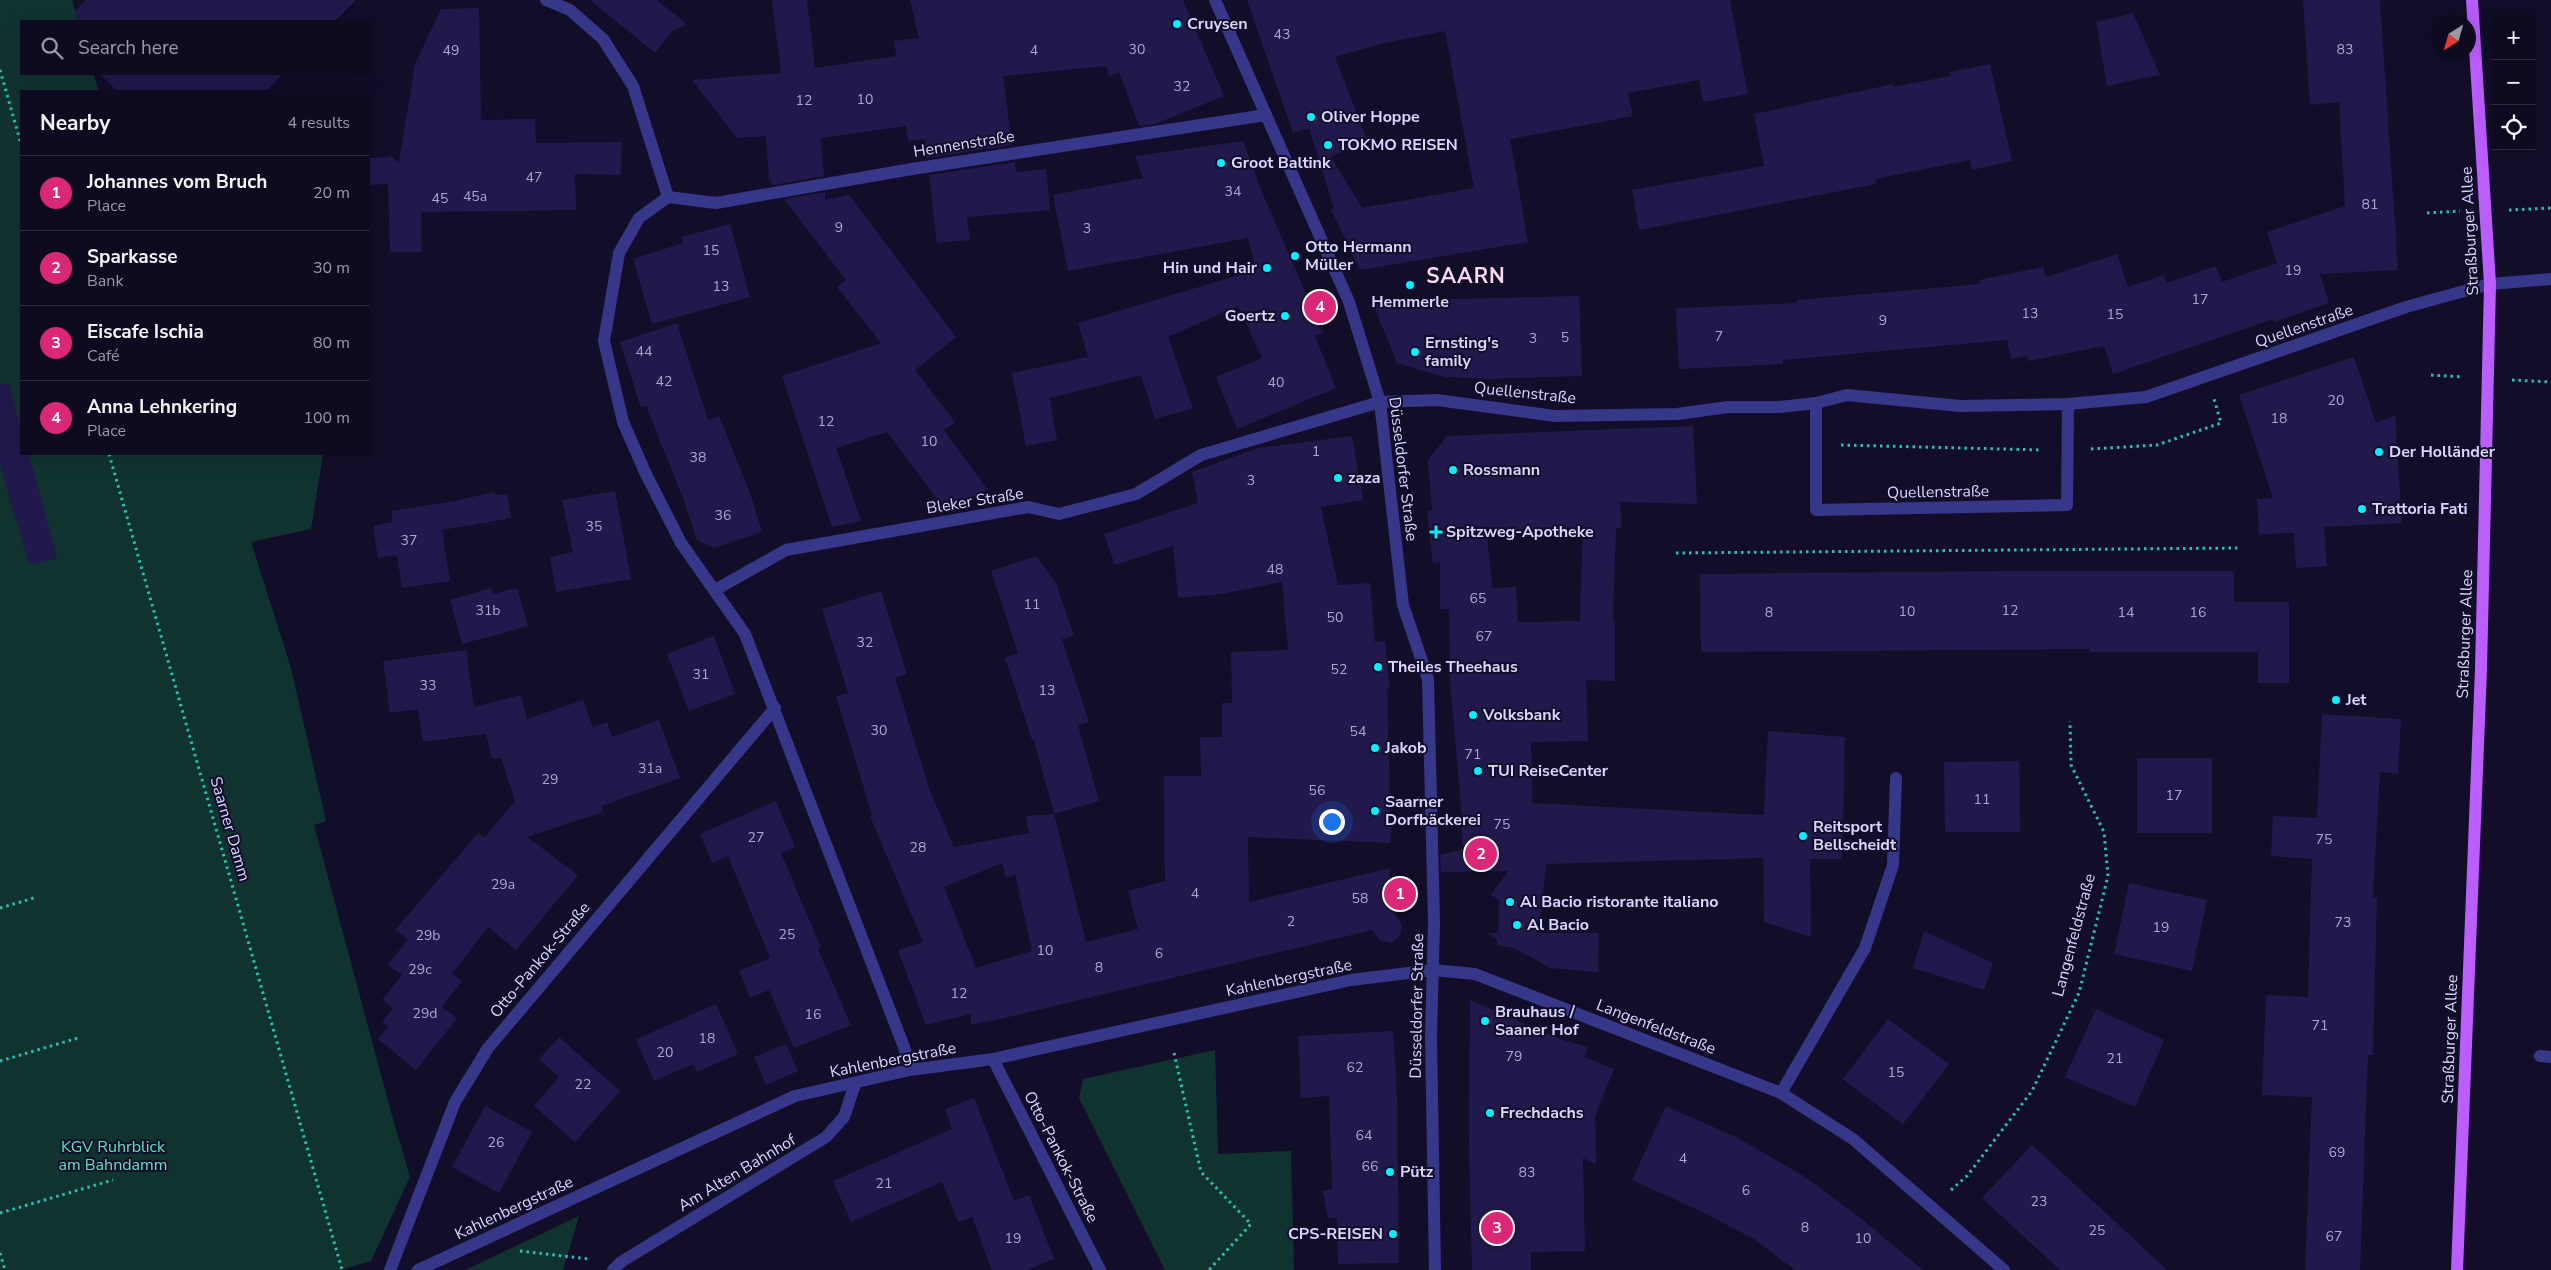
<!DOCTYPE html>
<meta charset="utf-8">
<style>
:root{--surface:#0e0a1f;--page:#171328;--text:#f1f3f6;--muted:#9b9aa4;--line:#2e2b3d;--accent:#db2777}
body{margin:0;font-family:"Nunito Sans",sans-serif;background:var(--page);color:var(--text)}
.controls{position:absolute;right:15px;top:15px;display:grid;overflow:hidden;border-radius:0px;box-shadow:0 5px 20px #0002}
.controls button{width:45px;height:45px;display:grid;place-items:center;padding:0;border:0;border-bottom:1px solid var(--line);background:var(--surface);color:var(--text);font:25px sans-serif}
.compass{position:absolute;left:2431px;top:15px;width:45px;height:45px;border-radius:50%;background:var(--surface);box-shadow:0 5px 20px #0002;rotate:217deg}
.you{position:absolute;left:1331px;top:821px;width:18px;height:18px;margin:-12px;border:4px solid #fff;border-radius:50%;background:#1a73e8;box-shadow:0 0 0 8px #1a73e833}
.badge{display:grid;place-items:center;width:32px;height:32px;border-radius:50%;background:var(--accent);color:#fff;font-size:16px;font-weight:700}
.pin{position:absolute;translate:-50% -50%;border:2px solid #fff;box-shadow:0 1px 5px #0006}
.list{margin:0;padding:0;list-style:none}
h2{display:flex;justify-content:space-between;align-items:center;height:65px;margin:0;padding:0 20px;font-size:21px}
h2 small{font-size:16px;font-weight:400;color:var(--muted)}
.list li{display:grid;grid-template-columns:32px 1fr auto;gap:15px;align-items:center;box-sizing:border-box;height:75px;padding:0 20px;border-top:1px solid var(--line)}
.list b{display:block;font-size:19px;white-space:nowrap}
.list p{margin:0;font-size:16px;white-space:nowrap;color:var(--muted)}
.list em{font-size:16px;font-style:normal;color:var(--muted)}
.icon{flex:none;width:28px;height:28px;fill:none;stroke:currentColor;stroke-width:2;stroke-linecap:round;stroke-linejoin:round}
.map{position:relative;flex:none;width:2551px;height:1270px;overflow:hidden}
.search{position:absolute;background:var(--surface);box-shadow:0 5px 20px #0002;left:20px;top:20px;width:350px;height:55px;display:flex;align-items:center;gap:12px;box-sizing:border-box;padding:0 18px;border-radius:0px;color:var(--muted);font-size:19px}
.panel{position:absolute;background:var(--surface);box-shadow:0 5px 20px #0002;left:20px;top:90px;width:350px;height:365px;border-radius:0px}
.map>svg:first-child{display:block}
.green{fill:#113330}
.building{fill:#21194b;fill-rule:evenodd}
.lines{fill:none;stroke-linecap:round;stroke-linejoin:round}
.path{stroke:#29c0b1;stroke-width:3;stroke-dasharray:2.5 4;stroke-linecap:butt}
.lane{stroke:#37378a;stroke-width:12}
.street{stroke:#37378a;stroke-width:12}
.primary{stroke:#bc5dff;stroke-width:12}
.poi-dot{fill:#02f0ff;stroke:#120e29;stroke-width:2}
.labels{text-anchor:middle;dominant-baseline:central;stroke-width:4;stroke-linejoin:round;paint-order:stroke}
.number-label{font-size:14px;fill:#aba7d2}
.poi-label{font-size:16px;font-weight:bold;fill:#d9d6ff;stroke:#120e29;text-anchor:start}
.street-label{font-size:16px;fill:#d9d6ff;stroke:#120e29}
.park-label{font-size:16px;fill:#5be7be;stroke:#120e29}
.district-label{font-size:21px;font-weight:bold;letter-spacing:1px;fill:#ffd8f3;stroke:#120e29}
</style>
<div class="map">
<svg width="2551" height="1270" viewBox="0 0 2551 1270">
<rect width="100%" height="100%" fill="#120e29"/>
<g class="green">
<polygon points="0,0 72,0 78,21 21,21 21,74 93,74 99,91 21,91 21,454 323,454 311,529 251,542 291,668 326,821 314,825 391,1112 410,1177 371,1261 340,1270 0,1270"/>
<polygon points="1215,1050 1218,1154 1291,1151 1294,1270 1165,1270 1079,1098 1083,1079"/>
<polygon points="579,1216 563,1270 465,1270"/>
</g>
<g class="building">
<polygon points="86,0 356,0 335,21 78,21 75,11"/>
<polygon points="590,0 657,0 687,24 671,32 655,53"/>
<polygon points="772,0 807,0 815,68 896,56 894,41 919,38 910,0 1183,0 1224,96 1155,124 1139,126 1119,72 1109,76 1106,66 1003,76 1012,145 927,158 925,139 908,141 906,126 821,138 824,176 773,185 769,180 766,136 737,138 692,80 781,73"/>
<path d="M1247 0H1730L1748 94 1703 102 1699 80 1628 93 1633 116 1510 139 1528 242 1360 270 1331 210 1334 208 1309 128 1293 133ZM1445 31 1474 188 1362 208 1331 157 1367 140 1335 57 1380 44Z"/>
<polygon points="2303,0 2380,0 2398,270 2320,274 2329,303 2274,322 2273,319 2113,374 2104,346 2028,361 2027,356 2011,359 2007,340 1783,360 1783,364 1679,369 1676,308 1797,303 1797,300 1980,284 1979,280 2043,267 2046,277 2117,254 2128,287 2164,275 2166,283 2216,266 2222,282 2277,263 2267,232 2345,206 2339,102 2310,105"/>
<polygon points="479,8 481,120 535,119 536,143 622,142 621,175 575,174 576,210 421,212 422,252 390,252 388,184 369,185 369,158 388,157 388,155 399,162 415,64 441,9"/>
<polygon points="2133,13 2160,75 2107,86 2096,22"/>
<polygon points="1990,64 2012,161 1972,170 1970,160 1875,179 1876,184 1639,230 1632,190 1764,166 1754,114 1893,84 1893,87 1951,76 1950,72"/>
<polygon points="100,74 283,74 266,91 117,91"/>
<polygon points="1243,141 1262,192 1323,333 1315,336 1336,388 1237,429 1216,377 1262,358 1238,306 1168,337 1193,408 1155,419 1141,375 1050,398 1057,440 1026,446 1012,373 1088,357 1078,323 1256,270 1248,238 1068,271 1053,195 1143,178 1135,156"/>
<polygon points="1015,162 1016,172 1046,169 1050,210 967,217 970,240 937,243 929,175"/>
<polygon points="825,192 825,200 849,195 956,337 915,370 955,422 944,430 987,489 947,512 887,432 836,448 861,521 832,527 782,376 881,343 837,287 846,280 784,199"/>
<polygon points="730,224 750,297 652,324 633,259 683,243 681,237"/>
<polygon points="1579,296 1582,376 1489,379 1445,377 1397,363 1372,301"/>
<polygon points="677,323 708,420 719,416 750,493 762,532 714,548 697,540 683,498 646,406 641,408 620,342"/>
<polygon points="2354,357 2376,423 2395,415 2402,523 2324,527 2327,566 2296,568 2294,533 2259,534 2257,499 2273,498 2239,395"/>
<polygon points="9,383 21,428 21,454 28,454 33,468 57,558 29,565 0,465 0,384"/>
<path d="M1693 426 1697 504 1620 502 1622 528H1616L1613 621H1615V681L1586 680 1588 741 1531 742 1532 803 1764 815 1768 731 1845 737 1842 859H1810L1811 937 1764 922 1763 858 1546 864 1539 933H1599L1598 972 1550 968 1514 948 1497 945V939L1487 933H1498L1499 900 1491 895 1508 871 1441 872 1440 855 1473 847 1462 846 1461 805 1450 682 1449 609H1440V562L1433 563 1427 511 1432 510 1428 460 1447 436ZM1583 529 1580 621 1518 622 1516 587 1492 588 1487 534Z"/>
<path d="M1352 436 1363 500 1321 507 1338 585 1370 583 1375 642 1385 641 1390 688 1387 689 1391 843 1248 837 1249 902 1390 868 1388 904 1402 925 1400 936 1391 943 1379 940 1372 930 1009 1017 971 1025V1014L926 1025 898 950 923 942 870 816 872 815 836 696 848 693 822 609 881 591 907 674 895 678 930 791 954 847 1029 833 1026 816 1054 814 1086 942 1138 929 1128 891 1165 881 1164 776H1201L1200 737H1222V703H1232L1231 652 1288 650 1282 582 1221 594 1178 598 1173 546 1115 565 1104 534 1198 503 1192 472 1258 448ZM1002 863 1006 878 1015 874 1032 951 976 968 944 887Z"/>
<polygon points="615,491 631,579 556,592 550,557 573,552 562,500"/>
<polygon points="494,492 495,495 507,494 511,518 442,530 450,581 402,588 397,555 378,558 373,526 393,522 391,511 455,501"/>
<polygon points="1036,556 1056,583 1074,636 1062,639 1089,722 1078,725 1099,801 1054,814 1034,740 1032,740 1005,658 1018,653 991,571"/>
<polygon points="2001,571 2234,571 2234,602 2289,602 2289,683 2258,683 2258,652 2090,652 2090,649 1701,652 1700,574"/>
<polygon points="492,588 493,594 517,588 528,626 462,644 450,600"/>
<polygon points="714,636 735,694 689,711 667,654"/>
<polygon points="466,650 474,707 521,695 527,719 583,700 593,727 607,722 612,737 659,720 680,778 601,806 603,812 527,837 578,875 516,950 488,927 452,974 462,981 442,1007 457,1018 416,1070 378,1039 388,1027 382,1022 393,1008 382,1000 402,975 388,965 408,939 395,930 478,833 484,838 515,801 501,758 492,759 486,734 423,742 418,709 390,713 383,661"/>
<polygon points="2322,714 2401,719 2398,774 2380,772 2373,897 2377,897 2373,1055 2368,1055 2360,1270 2305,1270 2312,1097 2262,1095 2266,995 2308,997 2312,859 2271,856 2273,816 2317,818"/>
<rect x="2137" y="758" width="75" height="75"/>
<polygon points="2019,761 2020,832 1945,832 1944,762"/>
<polygon points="776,801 795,847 781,853 821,948 818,949 851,1025 794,1048 769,990 750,998 739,971 770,958 728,856 712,863 700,834"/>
<polygon points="2129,883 2207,900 2192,971 2114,954"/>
<polygon points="1924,931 1993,963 1984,990 1913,968"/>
<polygon points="1470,1000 1563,1040 1588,1047 1584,1057 1614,1069 1595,1116 1596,1164 1583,1158 1585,1251 1531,1252 1531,1270 1472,1270 1469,1143"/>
<polygon points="716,1004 738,1054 697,1072 693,1064 654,1081 636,1039"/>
<polygon points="2096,1009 2164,1040 2135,1107 2065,1077"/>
<polygon points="1888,1019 1949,1064 1903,1124 1843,1079"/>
<polygon points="1393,1031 1397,1095 1399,1263 1338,1264 1337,1218 1328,1218 1323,1191 1332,1189 1329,1096 1301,1098 1298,1036"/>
<polygon points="559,1037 620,1091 575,1142 534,1106 559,1077 539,1059"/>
<polygon points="786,1044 798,1071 766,1085 754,1057"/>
<polygon points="974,1098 1014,1201 1029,1195 1054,1259 1027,1270 992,1270 972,1217 958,1222 942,1182 851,1222 833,1181 952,1129 945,1109"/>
<polygon points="485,1106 532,1132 499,1193 452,1167"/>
<polygon points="1666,1106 1736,1137 1802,1175 1858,1216 1923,1270 1795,1270 1754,1239 1698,1210 1632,1180"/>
<polygon points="2032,1145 2095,1203 2167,1270 2060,1270 1982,1198"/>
</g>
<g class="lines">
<g class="path">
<polyline points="0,70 21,144"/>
<polyline points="2509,210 2551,208"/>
<polyline points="2427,213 2460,211"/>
<polyline points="2431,375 2463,377"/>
<polyline points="2512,380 2551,382"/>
<polyline points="1841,445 2042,450"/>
<polyline points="2091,449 2157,445 2221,423 2214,399"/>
<polyline points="109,454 342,1270"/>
<polyline points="1676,553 2240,548"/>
<polyline points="0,908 37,897"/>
<polyline points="1174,1053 1201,1172 1251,1224 1209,1270"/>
<polyline points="0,1061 78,1038"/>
<polyline points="1951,1190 1967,1176 2032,1091 2079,993 2108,876 2104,832 2071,765 2070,721"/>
<polyline points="0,1213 113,1180"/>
<polyline points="520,1251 590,1259"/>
<polyline points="0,1253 5,1270"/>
</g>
<polyline class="lane" points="1816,403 1816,510 2067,505 2068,404"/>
<g class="street">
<polyline points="546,0 570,10 603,39 633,86 668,197"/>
<polyline points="1215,0 1349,302 1380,402 1403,605 1428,679 1434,923 1431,1037 1435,1270"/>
<polyline points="668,197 639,218 619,253 604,341 623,422 645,472 681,543 745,634 904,1047 910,1070"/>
<polyline points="668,197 716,203 912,169 1266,115"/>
<polyline points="715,590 786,550 1028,507 1059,514 1136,494 1201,455 1380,402 1437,400 1555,416 1677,414 1728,407 1780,407 1816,403 1847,395 1960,406 2068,404 2146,397 2406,307 2490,284 2551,279"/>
<polyline points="2540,1056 2551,1057"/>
<polyline points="993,1059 1100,1270"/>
<polyline points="1781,1093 1865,948 1893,865 1896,778"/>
<polyline points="390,1270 455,1102 488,1048 775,708"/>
<polyline points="418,1270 795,1096 910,1070 993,1059 1351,980 1433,970 1475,974 1781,1093 1853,1139 2004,1270"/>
<polyline points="613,1270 621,1262 826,1137 844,1117 855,1084"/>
</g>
<polyline class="primary" points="2457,1270 2481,669 2490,284 2472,0"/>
</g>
<g class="poi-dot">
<circle cx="1177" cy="24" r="5"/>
<circle cx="1311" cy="117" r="5"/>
<circle cx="1328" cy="145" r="5"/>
<circle cx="1221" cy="163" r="5"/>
<circle cx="1295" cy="256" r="5"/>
<circle cx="1267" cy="268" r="5"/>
<circle cx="1410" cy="285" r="5"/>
<circle cx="1285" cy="316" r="5"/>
<circle cx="1415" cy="352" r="5"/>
<circle cx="2379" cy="452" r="5"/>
<circle cx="1453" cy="470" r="5"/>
<circle cx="1338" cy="478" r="5"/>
<circle cx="2362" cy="509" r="5"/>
<path d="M1433.5 524.5h5v5h5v5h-5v5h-5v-5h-5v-5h5z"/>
<circle cx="1378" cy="667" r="5"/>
<circle cx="2336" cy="700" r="5"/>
<circle cx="1473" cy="715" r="5"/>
<circle cx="1375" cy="748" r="5"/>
<circle cx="1478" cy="771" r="5"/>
<circle cx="1375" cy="811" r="5"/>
<circle cx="1803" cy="836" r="5"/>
<circle cx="1510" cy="902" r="5"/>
<circle cx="1517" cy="925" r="5"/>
<circle cx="1485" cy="1021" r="5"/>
<circle cx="1490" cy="1113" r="5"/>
<circle cx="1390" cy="1172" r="5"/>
<circle cx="1393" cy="1234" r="5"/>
</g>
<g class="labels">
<g class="number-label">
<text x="1282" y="34">43</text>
<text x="1137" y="49">30</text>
<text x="2345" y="49">83</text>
<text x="451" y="50">49</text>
<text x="1034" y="50">4</text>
<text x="1182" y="86">32</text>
<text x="865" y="99">10</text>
<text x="804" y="100">12</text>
<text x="534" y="177">47</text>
<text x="1233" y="191">34</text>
<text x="475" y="196">45a</text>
<text x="440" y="198">45</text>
<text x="2370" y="204">81</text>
<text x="839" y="227">9</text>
<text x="1087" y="228">3</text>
<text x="711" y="250">15</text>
<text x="2293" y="270">19</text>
<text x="721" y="286">13</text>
<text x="2200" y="299">17</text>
<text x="2030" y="313">13</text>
<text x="2115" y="314">15</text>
<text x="1883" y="320">9</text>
<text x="1719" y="336">7</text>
<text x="1565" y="337">5</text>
<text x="1533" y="338">3</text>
<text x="644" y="351">44</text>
<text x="664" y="381">42</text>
<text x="1276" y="382">40</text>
<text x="2336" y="400">20</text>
<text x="2279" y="418">18</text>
<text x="826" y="421">12</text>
<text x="929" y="441">10</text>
<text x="1316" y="451">1</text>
<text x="698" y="457">38</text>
<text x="1251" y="480">3</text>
<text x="723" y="515">36</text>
<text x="594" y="526">35</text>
<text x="409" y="540">37</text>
<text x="1275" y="569">48</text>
<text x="1478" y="598">65</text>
<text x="1032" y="604">11</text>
<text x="488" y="610">31b</text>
<text x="2010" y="610">12</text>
<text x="1907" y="611">10</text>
<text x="1769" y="612">8</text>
<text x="2126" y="612">14</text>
<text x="2198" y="612">16</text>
<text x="1335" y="617">50</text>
<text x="1484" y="636">67</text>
<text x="865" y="642">32</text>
<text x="1339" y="669">52</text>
<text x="701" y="674">31</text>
<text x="428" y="685">33</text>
<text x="1047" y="690">13</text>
<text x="879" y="730">30</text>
<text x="1358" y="731">54</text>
<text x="1473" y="754">71</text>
<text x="650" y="768">31a</text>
<text x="550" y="779">29</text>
<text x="1317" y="790">56</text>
<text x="2174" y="795">17</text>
<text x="1982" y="799">11</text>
<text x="1502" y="824">75</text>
<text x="756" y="837">27</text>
<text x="2324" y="839">75</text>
<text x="918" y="847">28</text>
<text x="503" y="884">29a</text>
<text x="1195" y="893">4</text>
<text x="1360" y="898">58</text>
<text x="1291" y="921">2</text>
<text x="2343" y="922">73</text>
<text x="2161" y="927">19</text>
<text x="787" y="934">25</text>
<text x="428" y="935">29b</text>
<text x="1045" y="950">10</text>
<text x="1159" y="953">6</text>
<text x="1099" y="967">8</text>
<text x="420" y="969">29c</text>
<text x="959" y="993">12</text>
<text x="425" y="1013">29d</text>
<text x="813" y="1014">16</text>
<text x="2320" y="1025">71</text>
<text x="707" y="1038">18</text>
<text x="665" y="1052">20</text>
<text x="1514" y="1056">79</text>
<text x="2115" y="1058">21</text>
<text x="1355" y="1067">62</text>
<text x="1896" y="1072">15</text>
<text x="583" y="1084">22</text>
<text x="1364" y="1135">64</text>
<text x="496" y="1142">26</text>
<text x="2337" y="1152">69</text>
<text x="1683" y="1158">4</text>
<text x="1370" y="1166">66</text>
<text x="1527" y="1172">83</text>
<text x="884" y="1183">21</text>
<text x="1746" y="1190">6</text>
<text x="2039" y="1201">23</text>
<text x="1805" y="1227">8</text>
<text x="2097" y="1230">25</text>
<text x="2334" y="1236">67</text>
<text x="1013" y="1238">19</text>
<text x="1863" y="1238">10</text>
</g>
<g class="poi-label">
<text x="1187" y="24">Cruysen</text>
<text x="1321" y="117">Oliver Hoppe</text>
<text x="1338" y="145">TOKMO REISEN</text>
<text x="1231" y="163">Groot Baltink</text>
<text x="1305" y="247">Otto Hermann<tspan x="1305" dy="18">Müller</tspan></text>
<text x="1257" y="268" text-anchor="end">Hin und Hair</text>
<text x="1410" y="302" text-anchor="middle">Hemmerle</text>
<text x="1275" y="316" text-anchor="end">Goertz</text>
<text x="1425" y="343">Ernsting's<tspan x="1425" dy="18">family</tspan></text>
<text x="2389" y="452">Der Holländer</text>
<text x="1463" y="470">Rossmann</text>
<text x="1348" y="478">zaza</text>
<text x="2372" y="509">Trattoria Fati</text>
<text x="1446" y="532">Spitzweg-Apotheke</text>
<text x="1388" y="667">Theiles Theehaus</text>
<text x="2346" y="700">Jet</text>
<text x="1483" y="715">Volksbank</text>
<text x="1385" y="748">Jakob</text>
<text x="1488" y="771">TUI ReiseCenter</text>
<text x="1385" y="802">Saarner<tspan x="1385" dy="18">Dorfbäckerei</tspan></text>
<text x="1813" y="827">Reitsport<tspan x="1813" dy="18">Bellscheidt</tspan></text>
<text x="1520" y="902">Al Bacio ristorante italiano</text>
<text x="1527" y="925">Al Bacio</text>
<text x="1495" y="1012">Brauhaus /<tspan x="1495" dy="18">Saaner Hof</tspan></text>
<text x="1500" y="1113">Frechdachs</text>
<text x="1400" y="1172">Pütz</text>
<text x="1383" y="1234" text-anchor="end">CPS-REISEN</text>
</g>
<g class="street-label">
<text transform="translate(964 144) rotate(-9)">Hennenstraße</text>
<text transform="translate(2470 231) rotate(-93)">Straßburger Allee</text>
<text transform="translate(2304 326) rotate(-19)">Quellenstraße</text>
<text transform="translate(1525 393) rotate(6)">Quellenstraße</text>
<text transform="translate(1403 469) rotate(83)">Düsseldorfer Straße</text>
<text transform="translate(1938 492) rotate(-1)">Quellenstraße</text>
<text transform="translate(975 501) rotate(-9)">Bleker Straße</text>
<text transform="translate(2465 634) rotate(-88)">Straßburger Allee</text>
<text transform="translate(230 829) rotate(74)">Saarner Damm</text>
<text transform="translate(2074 935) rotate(-75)">Langenfeldstraße</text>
<text transform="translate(540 960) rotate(-50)">Otto-Pankok-Straße</text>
<text transform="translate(1289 978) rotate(-12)">Kahlenbergstraße</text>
<text transform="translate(1417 1006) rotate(-89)">Düsseldorfer Straße</text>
<text transform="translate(1656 1027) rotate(21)">Langenfeldstraße</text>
<text transform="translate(2450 1039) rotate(-88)">Straßburger Allee</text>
<text transform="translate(893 1060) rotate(-11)">Kahlenbergstraße</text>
<text transform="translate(1061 1157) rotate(63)">Otto-Pankok-Straße</text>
<text transform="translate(737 1173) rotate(-31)">Am Alten Bahnhof</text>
<text transform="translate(514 1208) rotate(-25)">Kahlenbergstraße</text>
</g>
<g class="park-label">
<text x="113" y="1147">KGV Ruhrblick<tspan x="113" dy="18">am Bahndamm</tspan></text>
</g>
<g class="district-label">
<text x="1466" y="276">SAARN</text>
</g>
</g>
</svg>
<div class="controls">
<button>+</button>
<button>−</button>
<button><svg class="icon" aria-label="locate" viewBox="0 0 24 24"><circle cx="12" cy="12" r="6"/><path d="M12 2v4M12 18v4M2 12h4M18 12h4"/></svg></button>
</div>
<svg class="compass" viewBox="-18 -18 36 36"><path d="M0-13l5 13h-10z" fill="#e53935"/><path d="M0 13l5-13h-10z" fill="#9b9aa4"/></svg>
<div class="you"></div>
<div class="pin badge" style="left:1400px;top:894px">1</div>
<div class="pin badge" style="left:1481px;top:854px">2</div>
<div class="pin badge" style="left:1497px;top:1228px">3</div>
<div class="pin badge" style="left:1320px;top:307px">4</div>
<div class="search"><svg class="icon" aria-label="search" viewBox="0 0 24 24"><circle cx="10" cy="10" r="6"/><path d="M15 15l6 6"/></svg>Search here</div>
<section class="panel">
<h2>Nearby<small>4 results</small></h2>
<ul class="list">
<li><span class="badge">1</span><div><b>Johannes vom Bruch</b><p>Place</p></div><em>20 m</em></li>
<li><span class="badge">2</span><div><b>Sparkasse</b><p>Bank</p></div><em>30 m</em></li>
<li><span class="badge">3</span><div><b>Eiscafe Ischia</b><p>Café</p></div><em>80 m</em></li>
<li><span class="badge">4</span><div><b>Anna Lehnkering</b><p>Place</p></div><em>100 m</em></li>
</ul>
</section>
</div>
